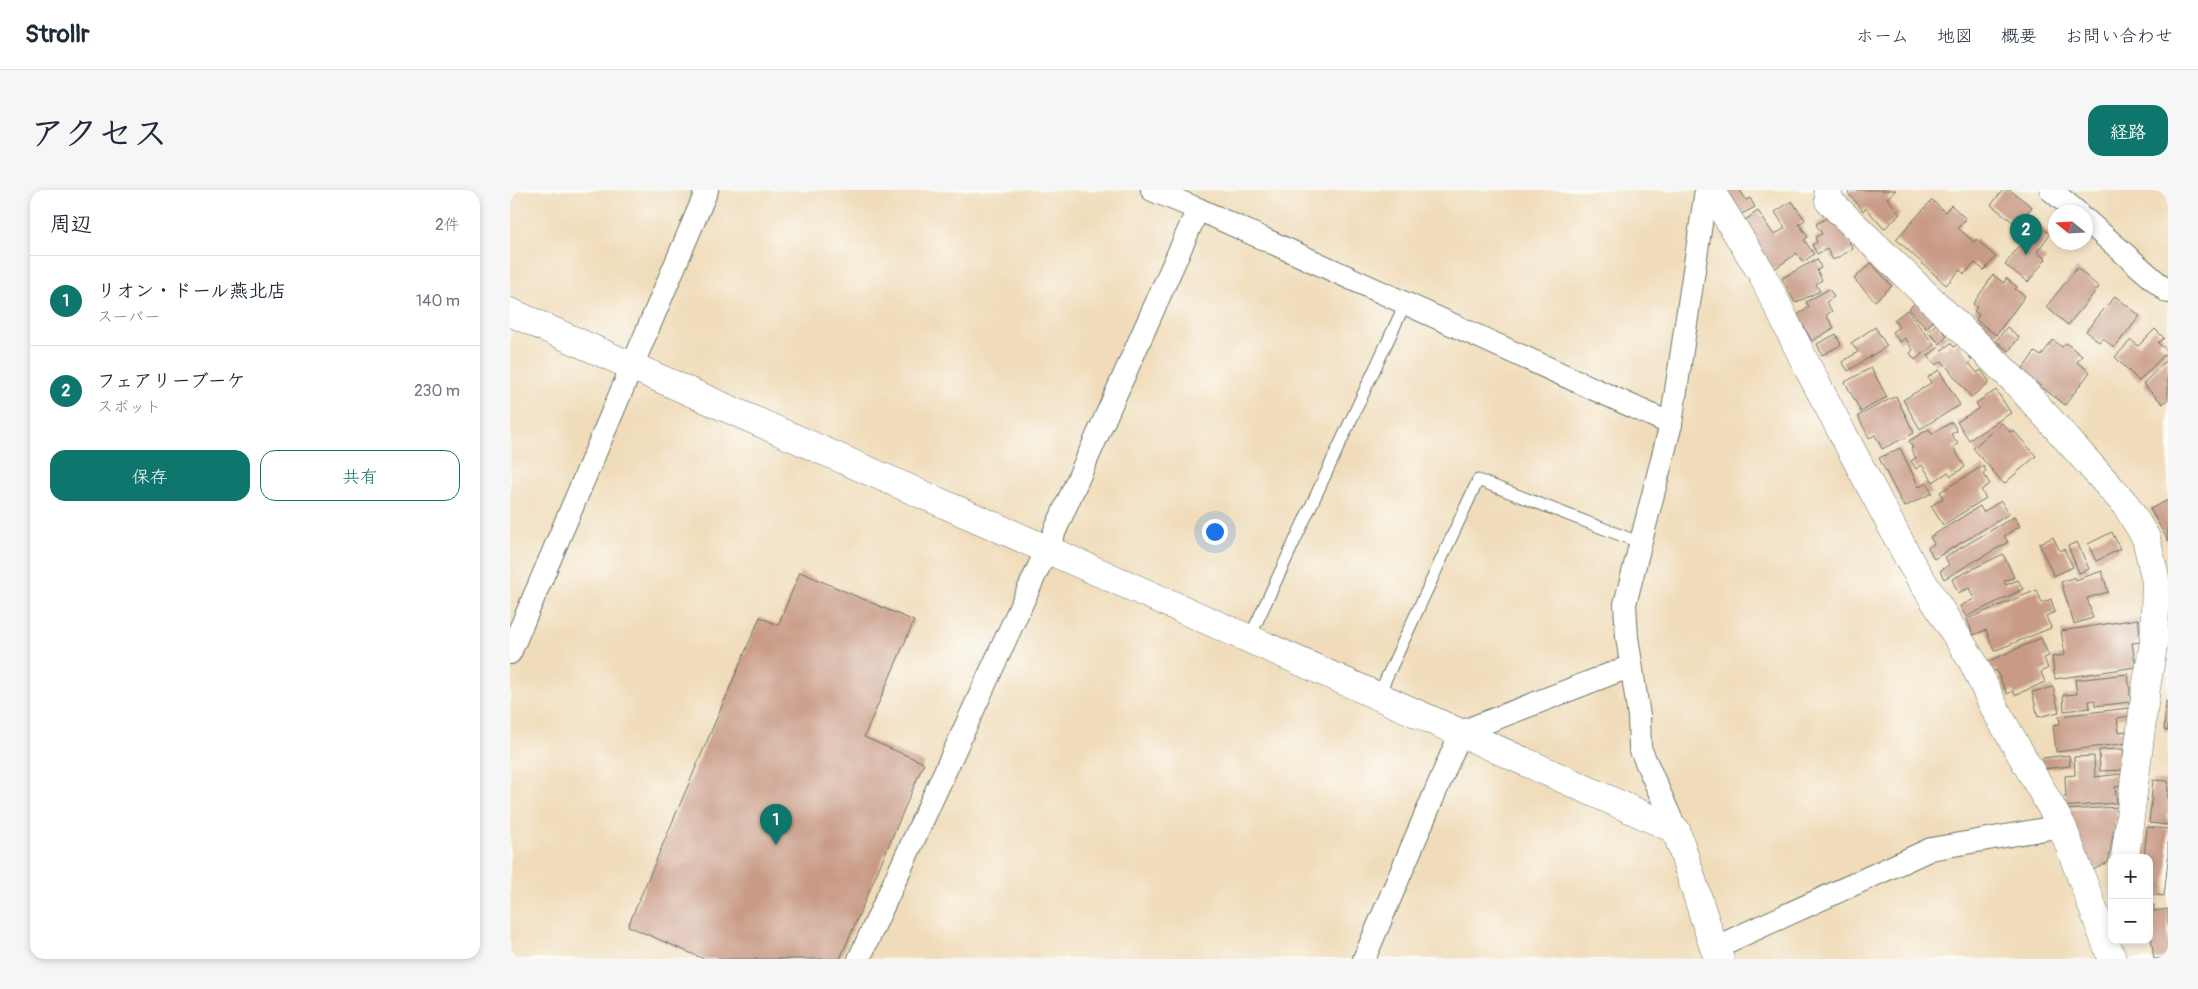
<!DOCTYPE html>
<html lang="ja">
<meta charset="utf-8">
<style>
:root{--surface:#fff;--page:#f6f6f7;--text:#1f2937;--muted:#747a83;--line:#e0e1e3;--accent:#0f766e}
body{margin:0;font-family:Pangolin,"Klee One",sans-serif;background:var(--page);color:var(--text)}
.controls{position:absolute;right:15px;bottom:15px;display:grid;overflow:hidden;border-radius:10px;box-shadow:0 2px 8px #0003}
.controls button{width:45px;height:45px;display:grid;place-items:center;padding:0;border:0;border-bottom:1px solid var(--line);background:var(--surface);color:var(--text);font:25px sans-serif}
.compass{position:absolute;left:1538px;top:15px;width:45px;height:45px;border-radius:50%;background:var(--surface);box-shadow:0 2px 8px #0003;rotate:288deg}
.you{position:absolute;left:704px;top:341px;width:18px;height:18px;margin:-12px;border:4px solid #fff;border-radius:50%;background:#1a73e8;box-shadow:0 0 0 8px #1a73e833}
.badge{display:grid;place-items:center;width:32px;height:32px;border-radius:50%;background:var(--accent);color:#fff;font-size:16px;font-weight:700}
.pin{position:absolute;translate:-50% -41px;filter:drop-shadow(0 1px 2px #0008)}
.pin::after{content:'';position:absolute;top:26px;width:18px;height:15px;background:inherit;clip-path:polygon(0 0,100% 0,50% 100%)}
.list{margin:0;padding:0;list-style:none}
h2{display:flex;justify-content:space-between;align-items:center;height:65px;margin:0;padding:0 20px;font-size:21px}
h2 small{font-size:16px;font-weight:400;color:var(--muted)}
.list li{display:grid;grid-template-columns:32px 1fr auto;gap:15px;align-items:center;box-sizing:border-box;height:90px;padding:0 20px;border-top:1px solid var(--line)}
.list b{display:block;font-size:19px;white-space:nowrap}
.list p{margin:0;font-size:16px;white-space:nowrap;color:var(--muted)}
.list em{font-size:16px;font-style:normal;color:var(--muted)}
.actions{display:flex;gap:10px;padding:15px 20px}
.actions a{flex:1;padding:11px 0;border:1px solid var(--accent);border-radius:15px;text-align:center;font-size:18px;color:var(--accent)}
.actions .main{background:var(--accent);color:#fff}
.map{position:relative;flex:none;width:1658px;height:769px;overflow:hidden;border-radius:15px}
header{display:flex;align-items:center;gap:30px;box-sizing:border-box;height:70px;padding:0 25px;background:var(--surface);border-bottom:1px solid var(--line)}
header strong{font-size:24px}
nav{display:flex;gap:28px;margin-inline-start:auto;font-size:18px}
.intro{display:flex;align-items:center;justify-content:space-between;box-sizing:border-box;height:120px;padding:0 30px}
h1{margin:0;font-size:35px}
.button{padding:12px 22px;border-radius:15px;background:var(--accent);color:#fff;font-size:18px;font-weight:700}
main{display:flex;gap:30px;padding:0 30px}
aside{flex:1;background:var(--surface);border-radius:15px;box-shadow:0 2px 8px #0003}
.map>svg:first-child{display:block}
.building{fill:#c99b87}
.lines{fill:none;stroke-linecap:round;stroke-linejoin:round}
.lane-casing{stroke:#687563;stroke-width:13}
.street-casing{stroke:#687563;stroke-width:24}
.secondary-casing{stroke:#687563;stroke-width:29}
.lane{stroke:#fff;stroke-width:11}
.street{stroke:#fff;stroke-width:22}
.secondary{stroke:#fff;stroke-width:28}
</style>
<header>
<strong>Strollr</strong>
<nav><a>ホーム</a><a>地図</a><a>概要</a><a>お問い合わせ</a></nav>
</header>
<div class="intro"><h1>アクセス</h1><a class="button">経路</a></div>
<main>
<aside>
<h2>周辺<small>2件</small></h2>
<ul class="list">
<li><span class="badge">1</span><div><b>リオン・ドール燕北店</b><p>スーパー</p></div><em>140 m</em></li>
<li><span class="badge">2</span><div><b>フェアリーブーケ</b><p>スポット</p></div><em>230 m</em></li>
</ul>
<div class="actions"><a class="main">保存</a><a>共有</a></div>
</aside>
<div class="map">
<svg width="1658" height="769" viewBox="0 0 1658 769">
<rect width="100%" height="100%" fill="#fdfcf7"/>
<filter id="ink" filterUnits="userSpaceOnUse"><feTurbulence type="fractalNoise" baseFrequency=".02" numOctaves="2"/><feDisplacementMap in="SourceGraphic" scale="10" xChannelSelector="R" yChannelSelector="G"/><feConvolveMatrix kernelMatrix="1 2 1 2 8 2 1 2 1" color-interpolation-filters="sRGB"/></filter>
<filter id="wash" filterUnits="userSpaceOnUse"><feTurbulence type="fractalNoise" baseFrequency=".0096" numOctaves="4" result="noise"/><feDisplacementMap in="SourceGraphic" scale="20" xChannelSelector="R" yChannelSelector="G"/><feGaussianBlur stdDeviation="1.12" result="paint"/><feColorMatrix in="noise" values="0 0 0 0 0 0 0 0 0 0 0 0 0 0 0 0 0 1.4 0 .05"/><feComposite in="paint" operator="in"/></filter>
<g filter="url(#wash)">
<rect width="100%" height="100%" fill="#f0dcba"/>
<g id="blocks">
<g class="building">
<polygon points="1212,0 1230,0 1236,10 1240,8 1245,17 1228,26"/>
<polygon points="1341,0 1386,0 1377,8 1390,24 1374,39 1356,18 1353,21 1338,3"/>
<polygon points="1493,0 1500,0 1522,17 1507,35 1481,15"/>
<polygon points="1422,10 1435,22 1441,15 1456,29 1448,38 1464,52 1466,49 1486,67 1474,80 1465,73 1454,84 1450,80 1436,95 1386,49"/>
<polygon points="1282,11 1295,30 1289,34 1298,47 1294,50 1304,64 1293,72 1287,63 1263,80 1231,33 1248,21 1264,45 1275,38 1265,22"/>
<polygon points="1324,24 1343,59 1323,70 1317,59 1307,64 1302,55 1307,52 1305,47 1312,44 1306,34"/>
<polygon points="1525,33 1540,44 1527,62 1536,69 1518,92 1495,75"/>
<polygon points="1307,69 1311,78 1307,80 1312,90 1306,94 1310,101 1285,113 1272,88"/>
<polygon points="1361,73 1382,96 1365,111 1344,89"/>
<polygon points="1567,78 1589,97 1558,135 1536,117"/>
<polygon points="1483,85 1494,93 1496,88 1507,97 1505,99 1515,106 1486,145 1466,130 1469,125 1464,121 1467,117 1463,114"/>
<polygon points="1319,99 1324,107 1316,112 1322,121 1316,125 1324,138 1302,151 1287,125 1299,117 1296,112"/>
<polygon points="1605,106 1630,126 1604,158 1593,148 1589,152 1576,141"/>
<polygon points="1406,112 1423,131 1416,138 1399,119"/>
<polygon points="1397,120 1424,155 1405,170 1400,163 1403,160 1395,148 1390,152 1382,142 1389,137 1384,130"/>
<polygon points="1426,134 1437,146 1430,154 1418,142"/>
<polygon points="1365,137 1377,156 1338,181 1332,172 1348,162 1341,153"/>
<polygon points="1497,137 1509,147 1499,161 1486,151"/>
<polygon points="1645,139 1654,148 1648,153 1658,161 1629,191 1605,167 1621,150 1628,156"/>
<polygon points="1326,144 1331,155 1312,165 1307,154"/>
<polygon points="1543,150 1552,157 1556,153 1572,166 1567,172 1580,182 1555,215 1511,181 1525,162 1531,166"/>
<polygon points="1441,153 1444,157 1448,153 1462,170 1459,173 1467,183 1471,180 1480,192 1461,207 1432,171 1426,175 1418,166 1429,157 1432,160"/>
<polygon points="1658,168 1658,209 1653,214 1633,194"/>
<polygon points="1361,178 1377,207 1351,222 1335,192"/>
<polygon points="1429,180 1450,215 1410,239 1393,210 1421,193 1418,187"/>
<polygon points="1486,200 1501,223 1459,250 1447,232 1469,218 1466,213"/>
<polygon points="1386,206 1404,243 1372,259 1365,245 1359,248 1348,226"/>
<polygon points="1442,232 1447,241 1441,244 1448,254 1443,257 1455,277 1441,286 1438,282 1423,292 1412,275 1406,279 1401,271 1406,268 1401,259 1403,258 1399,251 1419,239 1422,244"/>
<polygon points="1492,233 1500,242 1503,240 1526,266 1494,294 1463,258"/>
<polygon points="1390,258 1409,297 1417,293 1422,303 1394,317 1369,268"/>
<polygon points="1473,276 1476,281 1473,283 1480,294 1471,300 1476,308 1433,335 1421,316 1433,308 1430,302"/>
<polygon points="1658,310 1658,351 1640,319"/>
<polygon points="1491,311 1499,324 1424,369 1418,358 1424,354 1420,347 1470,316 1473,322"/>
<polygon points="1504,327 1510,336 1494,346 1498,352 1434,389 1430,381 1439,375 1435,367"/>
<polygon points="1602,342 1610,359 1586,371 1578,354"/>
<polygon points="1543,347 1550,361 1554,359 1563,377 1544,386 1529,354"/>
<polygon points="1567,352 1579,379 1569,383 1558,356"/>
<polygon points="1493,364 1504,387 1494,391 1496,395 1508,390 1513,399 1456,427 1450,416 1464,409 1459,398 1448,403 1442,389"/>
<polygon points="1592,381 1598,402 1577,408 1583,428 1564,434 1551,392 1565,387 1565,390"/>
<polygon points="290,382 404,431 354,547 414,573 330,769 194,769 118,736 250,427 268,435"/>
<polygon points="1527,400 1532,413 1541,409 1545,422 1536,426 1541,438 1484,461 1476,440 1463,445 1457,429"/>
<polygon points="1628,429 1631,452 1622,453 1626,477 1545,489 1542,467 1555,465 1551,441"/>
<polygon points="1531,448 1539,466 1534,468 1538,478 1531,482 1535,492 1505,505 1503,501 1497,504 1486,480 1481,482 1477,472"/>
<polygon points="1618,484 1621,512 1585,516 1585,510 1579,511 1580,518 1554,521 1553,505 1567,504 1565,490"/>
<polygon points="1543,497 1549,522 1528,527 1522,502"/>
<polygon points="1656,511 1658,512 1658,541 1654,540"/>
<polygon points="1619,518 1620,526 1607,528 1609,542 1616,541 1617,553 1546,562 1543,535 1550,534 1549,526"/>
<polygon points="1613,559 1614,580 1590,581 1589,560"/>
<polygon points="1559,565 1560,576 1533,579 1532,568"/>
<polygon points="1584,566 1585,587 1611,584 1612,596 1605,597 1607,613 1550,617 1549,608 1556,607 1555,586 1565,585 1564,567"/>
<polygon points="1643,590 1658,591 1658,635 1639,633"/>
<polygon points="1608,617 1598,672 1583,680 1554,620"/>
<polygon points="1637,637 1658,639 1658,670 1654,706 1639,704 1639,668 1634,668"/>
<polygon points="1639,715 1644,715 1644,721 1658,719 1658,768 1644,769 1641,747 1639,747"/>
</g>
</g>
</g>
<g filter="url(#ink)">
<use href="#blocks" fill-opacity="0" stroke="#687563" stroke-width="1"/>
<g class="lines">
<g class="lane-casing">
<g id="lane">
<polyline points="739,449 895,114"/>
<polyline points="868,506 968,290 1131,353"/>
</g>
</g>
<g class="street-casing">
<g id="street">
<polyline points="642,0 688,19 1161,234"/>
<polyline points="1541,0 1567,22"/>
<polyline points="1576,30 1658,102"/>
<polyline points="0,463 197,0"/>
<polyline points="1166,640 1130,558 1129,526 1117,447 1115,414 1161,234 1196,0"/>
<polyline points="1204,758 1421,659 1552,636"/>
<polyline points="349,769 536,361 688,19"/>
<polyline points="854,769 951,542 1121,476"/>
</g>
</g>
<g class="secondary-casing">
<g id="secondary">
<polyline points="1200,0 1251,82 1297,176 1402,375 1463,472 1485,519 1552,636 1602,769"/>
<polyline points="1318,0 1319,11 1503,189 1616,315 1636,348 1646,392 1644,451 1636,498 1615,668"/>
<path d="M0 122C388 295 779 464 1166 640L1204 758 1210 769"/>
</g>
</g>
<use href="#lane" class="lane"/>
<use href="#street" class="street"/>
<use href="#secondary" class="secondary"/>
</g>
</g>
</svg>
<div class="controls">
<button>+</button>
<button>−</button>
</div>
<svg class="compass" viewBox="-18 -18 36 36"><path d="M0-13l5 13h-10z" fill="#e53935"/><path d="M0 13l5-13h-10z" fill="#747a83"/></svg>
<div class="you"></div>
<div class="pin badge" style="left:266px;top:655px">1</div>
<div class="pin badge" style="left:1516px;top:65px">2</div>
</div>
</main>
